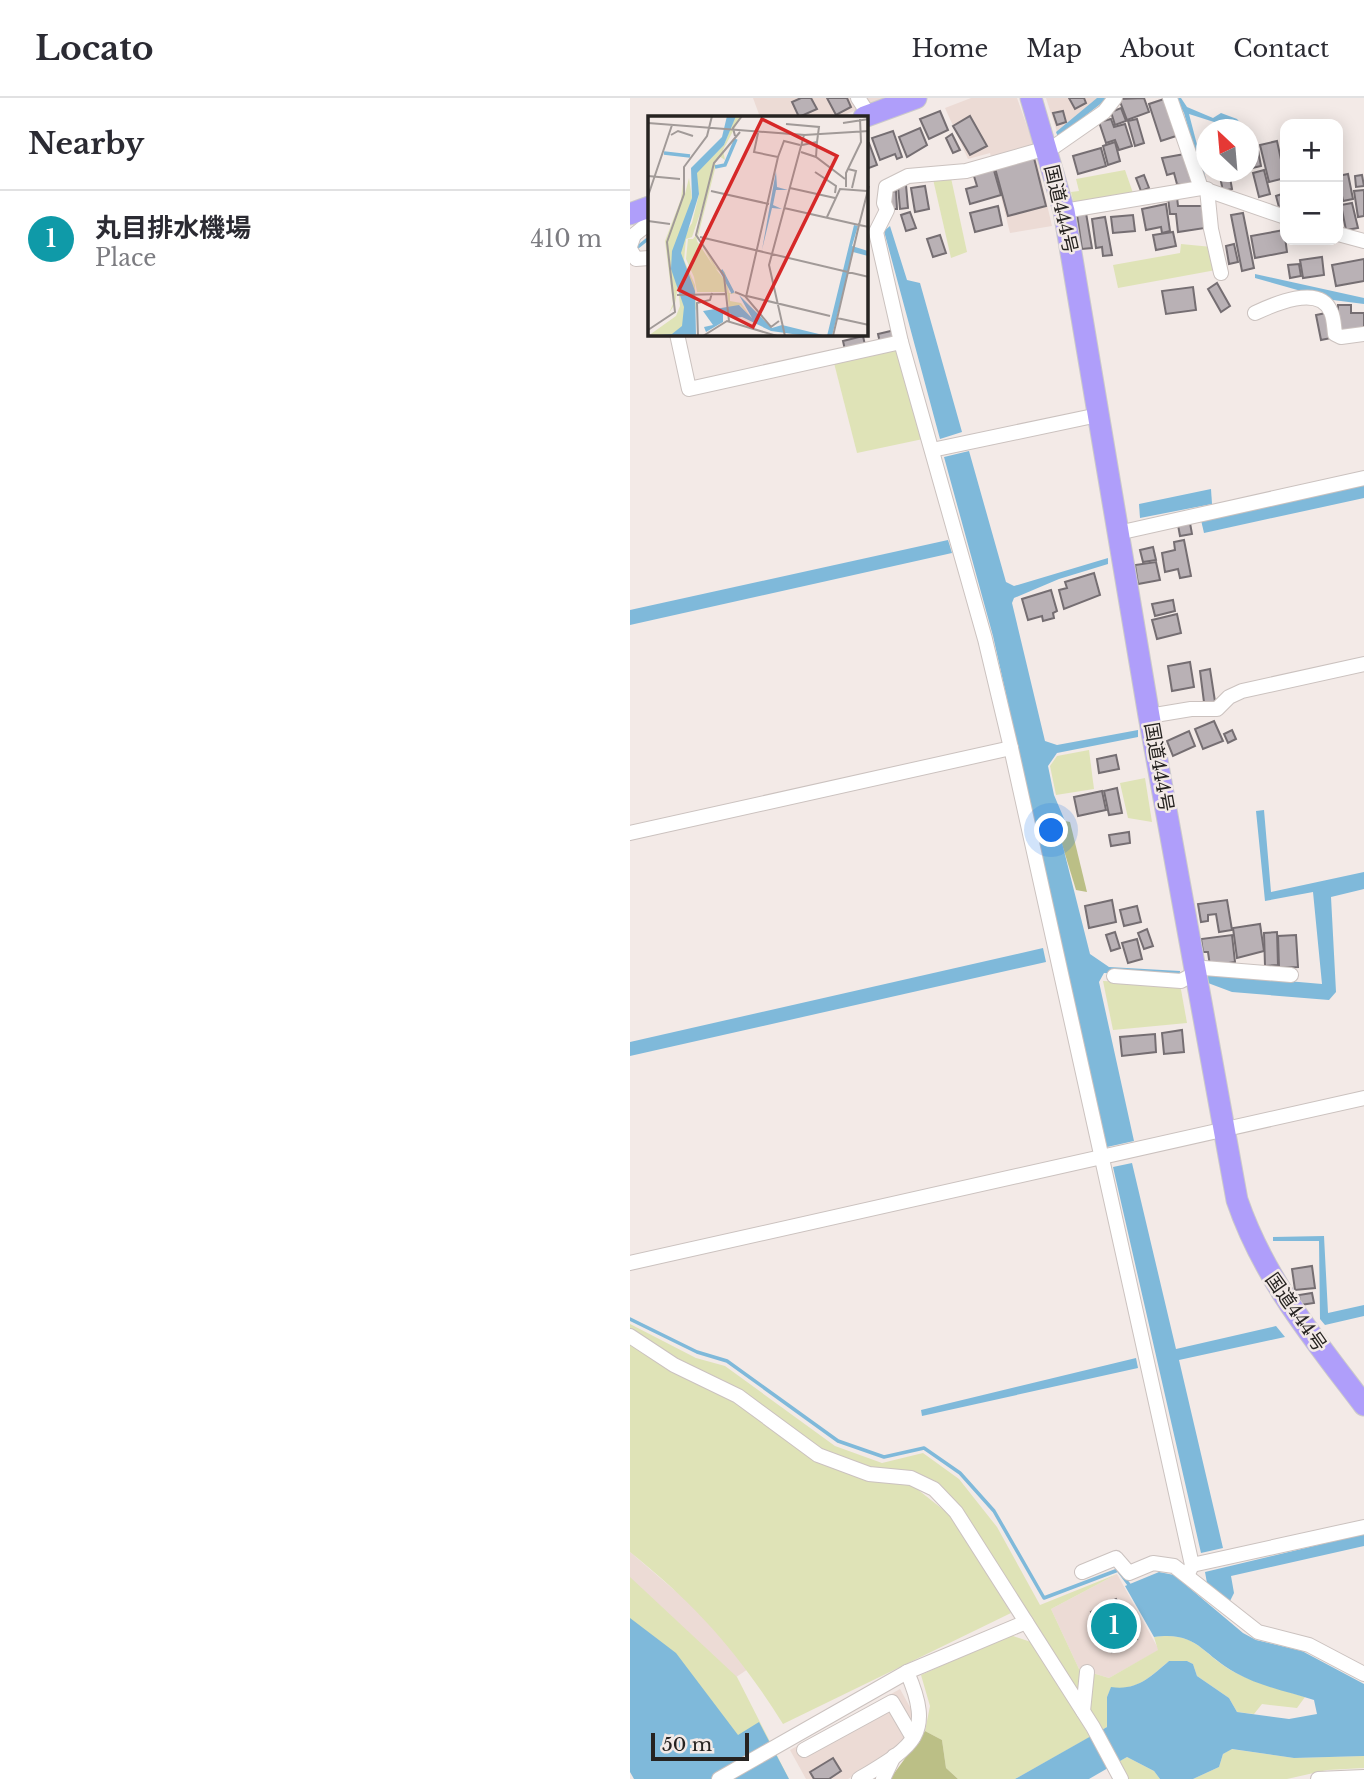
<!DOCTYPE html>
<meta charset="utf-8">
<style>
:root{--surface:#fff;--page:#f2f2f3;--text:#2b2b33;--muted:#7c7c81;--line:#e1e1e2;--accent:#377f7b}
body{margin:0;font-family:"Libre Baskerville","Noto Sans JP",serif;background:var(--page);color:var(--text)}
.controls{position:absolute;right:21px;top:21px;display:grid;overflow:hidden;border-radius:14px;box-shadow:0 4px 18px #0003}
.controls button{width:63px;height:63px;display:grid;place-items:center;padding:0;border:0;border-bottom:2px solid var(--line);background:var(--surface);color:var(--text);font:35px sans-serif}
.compass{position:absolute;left:566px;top:21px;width:63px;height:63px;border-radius:50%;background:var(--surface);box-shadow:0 4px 18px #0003;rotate:334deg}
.scale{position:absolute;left:21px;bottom:18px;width:98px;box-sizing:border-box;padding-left:7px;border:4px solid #262321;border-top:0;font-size:19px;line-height:24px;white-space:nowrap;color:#262321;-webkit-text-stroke:5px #f3eae7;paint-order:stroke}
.you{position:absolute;left:422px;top:733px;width:24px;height:24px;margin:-18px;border:5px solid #fff;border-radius:50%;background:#1a73e8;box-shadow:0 0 0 10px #1a73e833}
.badge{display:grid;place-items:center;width:46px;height:46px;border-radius:50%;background:var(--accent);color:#fff;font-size:23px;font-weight:700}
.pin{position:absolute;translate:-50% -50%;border:4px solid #fff;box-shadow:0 2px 7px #0006}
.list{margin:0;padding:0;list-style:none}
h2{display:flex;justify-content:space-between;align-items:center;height:91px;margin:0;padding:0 28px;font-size:30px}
h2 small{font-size:23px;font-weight:400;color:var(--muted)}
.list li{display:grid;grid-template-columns:46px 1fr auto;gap:21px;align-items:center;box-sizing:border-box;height:98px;padding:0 28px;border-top:2px solid var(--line)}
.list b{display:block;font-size:26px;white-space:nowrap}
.list p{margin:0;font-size:23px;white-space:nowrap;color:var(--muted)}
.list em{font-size:23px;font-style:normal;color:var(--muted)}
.map{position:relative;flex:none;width:734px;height:1681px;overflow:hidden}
header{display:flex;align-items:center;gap:42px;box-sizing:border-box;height:98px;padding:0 35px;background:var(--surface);border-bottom:2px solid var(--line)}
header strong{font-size:33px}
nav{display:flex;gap:38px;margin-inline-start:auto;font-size:24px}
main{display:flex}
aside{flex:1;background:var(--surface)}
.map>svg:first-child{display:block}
.built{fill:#ecdbd5}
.green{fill:#dfe3b7}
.forest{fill:#bbbf86}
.water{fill:#7fb9da}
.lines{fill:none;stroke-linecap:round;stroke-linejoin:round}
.stream{stroke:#7fb9da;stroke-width:3.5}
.building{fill:#b9b1b5;stroke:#756e72;stroke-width:2}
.minor-casing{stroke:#cbc2bf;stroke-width:16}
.highway-casing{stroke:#cbcaca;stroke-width:23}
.minor{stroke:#fff;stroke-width:14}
.highway{stroke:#af9efa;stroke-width:21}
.labels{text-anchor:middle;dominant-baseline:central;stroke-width:5;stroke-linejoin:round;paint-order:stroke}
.street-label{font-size:19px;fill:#262321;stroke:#f3eae7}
.inset-river{fill:none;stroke:#7fb9da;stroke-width:3.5}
.inset-road{fill:none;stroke:#a19a98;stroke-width:2}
.view{fill:#d62828;fill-opacity:0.15;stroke:#d62828;stroke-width:3.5}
.inset-edge{fill:none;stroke:#262321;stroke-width:3.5}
</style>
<header>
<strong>Locato</strong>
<nav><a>Home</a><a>Map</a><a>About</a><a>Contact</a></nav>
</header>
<main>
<aside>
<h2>Nearby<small></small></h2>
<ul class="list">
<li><span class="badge" style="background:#0f9aa8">1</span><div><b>丸目排水機場</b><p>Place</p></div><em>410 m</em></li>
</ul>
</aside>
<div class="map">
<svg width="734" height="1681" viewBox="0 0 734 1681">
<rect width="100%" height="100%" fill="#f3eae7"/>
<g class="built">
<polygon points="123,0 258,0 209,19 130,19"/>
<polygon points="341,0 387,0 402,42 422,128 380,135 360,55 338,61 315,10"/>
<polygon points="416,0 482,0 429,40"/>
<polygon points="0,1454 72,1516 118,1571 0,1651"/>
<polygon points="487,1476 529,1552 479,1580 449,1571 421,1511"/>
<polygon points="270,1591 286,1620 268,1650 218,1681 176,1681 160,1652"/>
</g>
<g class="green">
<polygon points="495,72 503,95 444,106 441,94 449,93 446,81"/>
<polygon points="321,80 337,154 321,160 303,81"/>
<polygon points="551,146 582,149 586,172 488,190 483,167 550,155"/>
<polygon points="268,251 293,341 227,355 204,265"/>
<polygon points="459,652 464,691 426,697 420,668 427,658"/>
<polygon points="515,680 522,724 498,720 490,685"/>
<polygon points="473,883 550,886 557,925 483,932"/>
<path d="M0 1226 66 1260 95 1268 205 1348 252 1365 293 1355 329 1381 367 1429 410 1507 487 1476 421 1511 449 1571 479 1580 528 1552 524 1539C569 1533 571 1557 606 1575 627 1586 653 1592 675 1599L667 1610 632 1606 624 1616 607 1614 599 1600 567 1578 563 1566 557 1563H539C520 1579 507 1593 481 1590L477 1599V1629L472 1632 336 1417 309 1387 240 1373 191 1354 93 1282 42 1261 0 1234Z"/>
<path d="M0 1245 102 1301 181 1360 237 1383 282 1387 320 1417 381 1515 153 1626C108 1554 66 1507 0 1454Z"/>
<polygon points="0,1479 107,1579 159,1681 0,1560"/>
<polygon points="380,1537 404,1545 460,1639 385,1681 328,1681 316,1670 312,1642 295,1633 300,1608 291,1577"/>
<polygon points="601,1651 664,1660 734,1658 734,1670 697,1672 657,1681 563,1681 589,1669 593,1656"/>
<polygon points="497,1659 524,1673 530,1681 497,1681 488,1664"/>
</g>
<g class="forest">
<polygon points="435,723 440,724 457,794 446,792 428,733"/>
<polygon points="295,1633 312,1642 316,1670 328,1681 260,1681"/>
</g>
<g class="water">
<polygon points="467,0 478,0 428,39 426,34"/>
<polygon points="546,0 551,0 557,9 583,20 591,15 607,21 611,26 606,31 559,16 577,85 573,83 554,15"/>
<polygon points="260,128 277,182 290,185 332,334 310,341 254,133"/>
<polygon points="625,176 734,200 734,206 703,202 625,180"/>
<polygon points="339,353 376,484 384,488 478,460 478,466 429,481 384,500 382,505 415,643 427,647 508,632 508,639 427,655 418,668 424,697 435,723 429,733 460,856 479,869 550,873 550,879 474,875 469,884 504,1043 477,1049 363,538 314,359"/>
<polygon points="734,387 734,400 574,435 571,422"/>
<polygon points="581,391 582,406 510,420 509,406"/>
<polygon points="318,442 322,455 0,527 0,512"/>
<polygon points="634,712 641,794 734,774 734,791 701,799 706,894 699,902 602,894 578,885 576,876 692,886 683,794 635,803 626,713"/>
<polygon points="413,850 416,864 0,958 0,944"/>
<polygon points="502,1065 546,1251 646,1228 655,1239 549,1262 593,1450 571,1455 483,1069"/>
<polygon points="694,1138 698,1215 734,1207 734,1218 695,1227 690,1221 689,1143 643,1143 643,1139"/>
<polygon points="506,1260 508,1270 292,1318 291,1312"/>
<polygon points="734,1436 734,1448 601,1478 604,1495 600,1503 577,1485 575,1474"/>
<path d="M529 1474 544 1477 613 1535 626 1542 672 1553 734 1586V1658L664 1660 602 1651 593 1656 589 1669 563 1681H530L524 1673 497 1659 459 1681H385L477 1629V1599L481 1589C507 1593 520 1579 539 1563H557L563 1566 567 1578 599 1600 607 1614 659 1621 687 1616 684 1602C659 1594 629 1588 606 1575 571 1556 568 1533 524 1539L495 1488Z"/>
<polygon points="0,1520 46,1555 108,1637 129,1624 159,1681 4,1681 0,1674"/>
</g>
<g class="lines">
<g class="stream">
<polyline points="4,152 19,140"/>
<polyline points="0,1221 67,1254 97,1263 208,1343 254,1359 294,1350 330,1375 364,1413 414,1500 488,1472 500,1488"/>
</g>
</g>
<g class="building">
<polygon points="171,0 181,0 187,11 169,19 162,4"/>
<polygon points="197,0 217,0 221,9 206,17"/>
<polygon points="439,0 454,0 456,5 445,11"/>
<polygon points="514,0 519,14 497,22 489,1"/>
<polygon points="534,1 546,38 531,43 519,6"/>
<polygon points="491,10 496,23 485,27 481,14"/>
<polygon points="310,13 318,32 299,41 290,21"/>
<polygon points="433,13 436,24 427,27 423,15"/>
<polygon points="340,18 357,48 340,57 323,28"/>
<polygon points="481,21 484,29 495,26 502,48 489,52 485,42 476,45 469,24"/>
<polygon points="507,21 514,45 505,48 498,23"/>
<polygon points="290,30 297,47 277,59 269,39"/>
<polygon points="263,33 272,59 267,61 265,56 250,62 242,40"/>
<polygon points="322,36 330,52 323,55 316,40"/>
<polygon points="647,43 655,80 639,84 630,47"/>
<polygon points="485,44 490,63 478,67 473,48"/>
<polygon points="239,45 247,67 236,71 236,46"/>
<polygon points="627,47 631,68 618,71 618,49"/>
<polygon points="471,50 476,68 448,76 443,58"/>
<polygon points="555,56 563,84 553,87 547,86 544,75 537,77 532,60"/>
<polygon points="404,60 416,108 378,118 365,70"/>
<polygon points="363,69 371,97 340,106 336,91 347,88 343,75"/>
<polygon points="634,72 640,96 629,99 623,75"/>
<polygon points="589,74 599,74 602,91 593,93"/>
<polygon points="718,76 723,101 713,103 708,78"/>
<polygon points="514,77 519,90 511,93 506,80"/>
<polygon points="732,77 734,88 726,89 725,78"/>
<polygon points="276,87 278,110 270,111 268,88"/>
<polygon points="295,88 299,111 285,114 281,90"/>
<polygon points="734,92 734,118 728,119 724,93"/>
<polygon points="266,93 267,111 261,111 260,94"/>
<polygon points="655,95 655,112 650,113 646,98"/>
<polygon points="547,99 548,108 572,108 575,130 548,134 546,116 540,116 538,100"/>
<polygon points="722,105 728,130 716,132 711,107"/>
<polygon points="536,106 540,133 532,135 531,129 516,132 512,111"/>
<polygon points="368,108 372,127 345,134 340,115"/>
<polygon points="280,114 286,130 276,133 271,117"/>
<polygon points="456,115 462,150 452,151 447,117"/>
<polygon points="613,115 624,170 612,173 601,117"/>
<polygon points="503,117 505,133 483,135 481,119"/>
<polygon points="475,119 482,157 473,158 472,149 466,150 462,121"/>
<polygon points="654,132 657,154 625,160 621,138"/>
<polygon points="543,134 546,148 526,152 523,137"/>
<polygon points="310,137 316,155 303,159 297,141"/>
<polygon points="604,146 608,164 599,166 596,148"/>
<polygon points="692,159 694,177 673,180 670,162"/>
<polygon points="734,161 734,183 706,188 702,167"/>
<polygon points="669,166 671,178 660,180 658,167"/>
<polygon points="587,185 600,208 591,214 578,191"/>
<polygon points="563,189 566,212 536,216 532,193"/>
<polygon points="708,207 721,207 721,215 734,215 734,232 708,233"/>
<polygon points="696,215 701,240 691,242 686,217"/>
<polygon points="265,232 268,240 250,245 248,236"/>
<polygon points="233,238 235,247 215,252 213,243"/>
<polygon points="560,425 562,436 550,438 548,427"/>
<polygon points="554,442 561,478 550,480 548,471 535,474 532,455 545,452 544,444"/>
<polygon points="523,449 526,462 513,464 510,452"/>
<polygon points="526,464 530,482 508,486 505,467"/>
<polygon points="464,475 470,497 434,511 429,492 437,490 435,484"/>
<polygon points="421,492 427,513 423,515 424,520 413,523 412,518 398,522 392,501"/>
<polygon points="543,502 545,513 525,518 522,506"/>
<polygon points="547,516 551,535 527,541 522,522"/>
<polygon points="560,564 564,589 542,593 538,568"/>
<polygon points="580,571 586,610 575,612 570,573"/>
<polygon points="584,623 593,643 573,651 565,631"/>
<polygon points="602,632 606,641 598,645 594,636"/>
<polygon points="559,633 565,648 543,658 537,643"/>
<polygon points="486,657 489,671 469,675 467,661"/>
<polygon points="487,690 492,715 479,717 474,693"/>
<polygon points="472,693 476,712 448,718 444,699"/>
<polygon points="499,734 500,745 481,748 479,737"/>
<polygon points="482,802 486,824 459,830 455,808"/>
<polygon points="597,802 602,832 589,834 586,816 578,817 578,823 571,824 568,806"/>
<polygon points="507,808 511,824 494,828 490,812"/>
<polygon points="630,826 634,853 607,860 603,830"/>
<polygon points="517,831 523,848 514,851 508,835"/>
<polygon points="485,834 490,850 481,853 476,837"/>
<polygon points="647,834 648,867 635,868 634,835"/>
<polygon points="602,837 605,864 580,868 578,854 573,854 571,841"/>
<polygon points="666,837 668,869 649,870 648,838"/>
<polygon points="507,841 512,861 498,865 492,845"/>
<polygon points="552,932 554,954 534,956 532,935"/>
<polygon points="525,936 526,954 492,958 490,939"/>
<polygon points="682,1168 685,1190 665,1192 662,1171"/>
<polygon points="682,1195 684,1205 670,1207 669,1197"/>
<polygon points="486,1501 507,1541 482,1554 461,1514"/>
<polygon points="203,1660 211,1673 199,1681 184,1681 180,1674"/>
</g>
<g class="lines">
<g class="minor-casing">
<g id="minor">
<polyline points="228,0 239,17"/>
<polyline points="540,0 571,90"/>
<polyline points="418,53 474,14 485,0"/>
<polyline points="577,91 581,131 591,175"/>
<polyline points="434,113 571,90 655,119"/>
<polyline points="708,136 734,143"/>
<polyline points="0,148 4,137 19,125"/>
<polyline points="0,151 6,161 19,160"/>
<path d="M625 215C642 207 690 185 701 214 704 220 704 229 705 236L711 239 734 236"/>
<polyline points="47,236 59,291 271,244 355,541 381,650 562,1467 558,1476"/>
<polyline points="271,244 246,134 257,112 254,105 256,89 278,78 336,73 417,50"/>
<polyline points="302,352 468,317"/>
<polyline points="488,435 734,380"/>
<polyline points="519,618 561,611 587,611 599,599 612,593 734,566"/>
<polyline points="0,735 381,650"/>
<polyline points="484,878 551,883 574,870 661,877"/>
<polyline points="0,1165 734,1000"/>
<polyline points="0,1238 44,1267 108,1298 188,1357 239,1376 281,1380 304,1391 326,1414 463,1629 491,1681"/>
<polyline points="562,1467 734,1429"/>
<polyline points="452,1474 486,1460 499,1475 523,1465 544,1468 628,1534 679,1547 734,1576"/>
<polyline points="453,1613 457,1574"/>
<polyline points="174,1652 262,1604 283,1640"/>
<polyline points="89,1681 277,1574 396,1524"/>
<path d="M229 1681C282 1649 305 1638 277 1574"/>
<polyline points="253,1681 264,1658"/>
<polyline points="688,1681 734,1679"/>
</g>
</g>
<g class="highway-casing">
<g id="highway">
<path d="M401 0 434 113 519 618 607 1102C634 1181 684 1241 734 1307"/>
<polyline points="234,19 286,0"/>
<polyline points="0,116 19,109"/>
</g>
</g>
<use href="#minor" class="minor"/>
<use href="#highway" class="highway"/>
</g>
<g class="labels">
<g class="street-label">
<text transform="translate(431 111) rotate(77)">国道444号</text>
<text transform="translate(529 669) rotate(80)">国道444号</text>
<text transform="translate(666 1214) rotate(55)">国道444号</text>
</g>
</g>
<g transform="translate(18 18)">
<rect width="220" height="220" fill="#f3eae7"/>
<path d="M87 0H93L75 34 77 44 71 40 66 46 68 49 50 120 68 151 77 156 81 177 91 178H82V185L93 187 102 200 92 189 81 193 77 160 67 152 76 163 78 176H49L46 161 38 143 40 123H45L48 119 49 125 66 151 49 120 59 77 44 121 38 123 36 144 47 169 48 195 30 146 33 124 44 107 51 78 48 57 76 29ZM37 51V78L41 62 44 82 24 145 36 174V213L29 220H0L28 200 32 190 30 170 27 188 21 197 25 188 17 125 33 83Z" fill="#dfe3b7"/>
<path d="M79 0H88L76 29 49 57 51 78 33 137 47 175 48 220H0L24 218 34 210 36 191 23 153 24 135 44 82 43 52 74 21ZM128 55 129 71 140 74H128L125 89 134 93 124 92 114 134ZM206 109 210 110 204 130 220 135V140L205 136 184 220H159L123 215 94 201 85 202 82 197H75V206L58 216 56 211 65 209 55 195 91 189 104 202 91 179 124 212 134 209 179 220Z" fill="#7fb9da"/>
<path class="inset-river" d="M16 37 42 40M67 51 77 49 88 23M73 154 85 177"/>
<path class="inset-road" d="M0 7 156 19 121 149 137 220M195 7 221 3M138 8 171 11 169 26M23 19 30 15 45 20M156 19 221 15M87 20 85 12 94 0M154 29 169 26 168 41M153 36 168 41 197 63M130 41 136 25 152 29M200 53 208 55 204 72M167 56 188 70 187 77M0 60 32 63M198 71V57L213 26 212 3M142 72 187 82M63 75 121 88M0 80 24 9M136 92 211 109 221 70M179 101 192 73 219 75M0 105 22 108M52 121 221 161M87 176 97 180 123 211 131 205M29 179 79 178M99 180 182 200M98 181 130 41 106 36 110 17M189 202 221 209M81 205 76 160 48 119 66 47 92 16M0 214 27 196 19 126 36 78V51L59 20 64 0M50 220 49 187 62 184 64 177M55 220 79 205 129 220M185 220 211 109 221 111"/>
<path class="view" d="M114 3 189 40 105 211 31 174Z"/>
<rect width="220" height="220" class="inset-edge"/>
</g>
</svg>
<div class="controls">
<button>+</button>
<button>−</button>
</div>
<svg class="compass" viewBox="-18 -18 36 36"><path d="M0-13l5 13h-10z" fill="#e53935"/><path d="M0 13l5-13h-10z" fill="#7c7c81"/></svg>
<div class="scale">50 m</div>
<div class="you"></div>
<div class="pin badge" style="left:484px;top:1528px;background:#0f9aa8">1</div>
</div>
</main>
